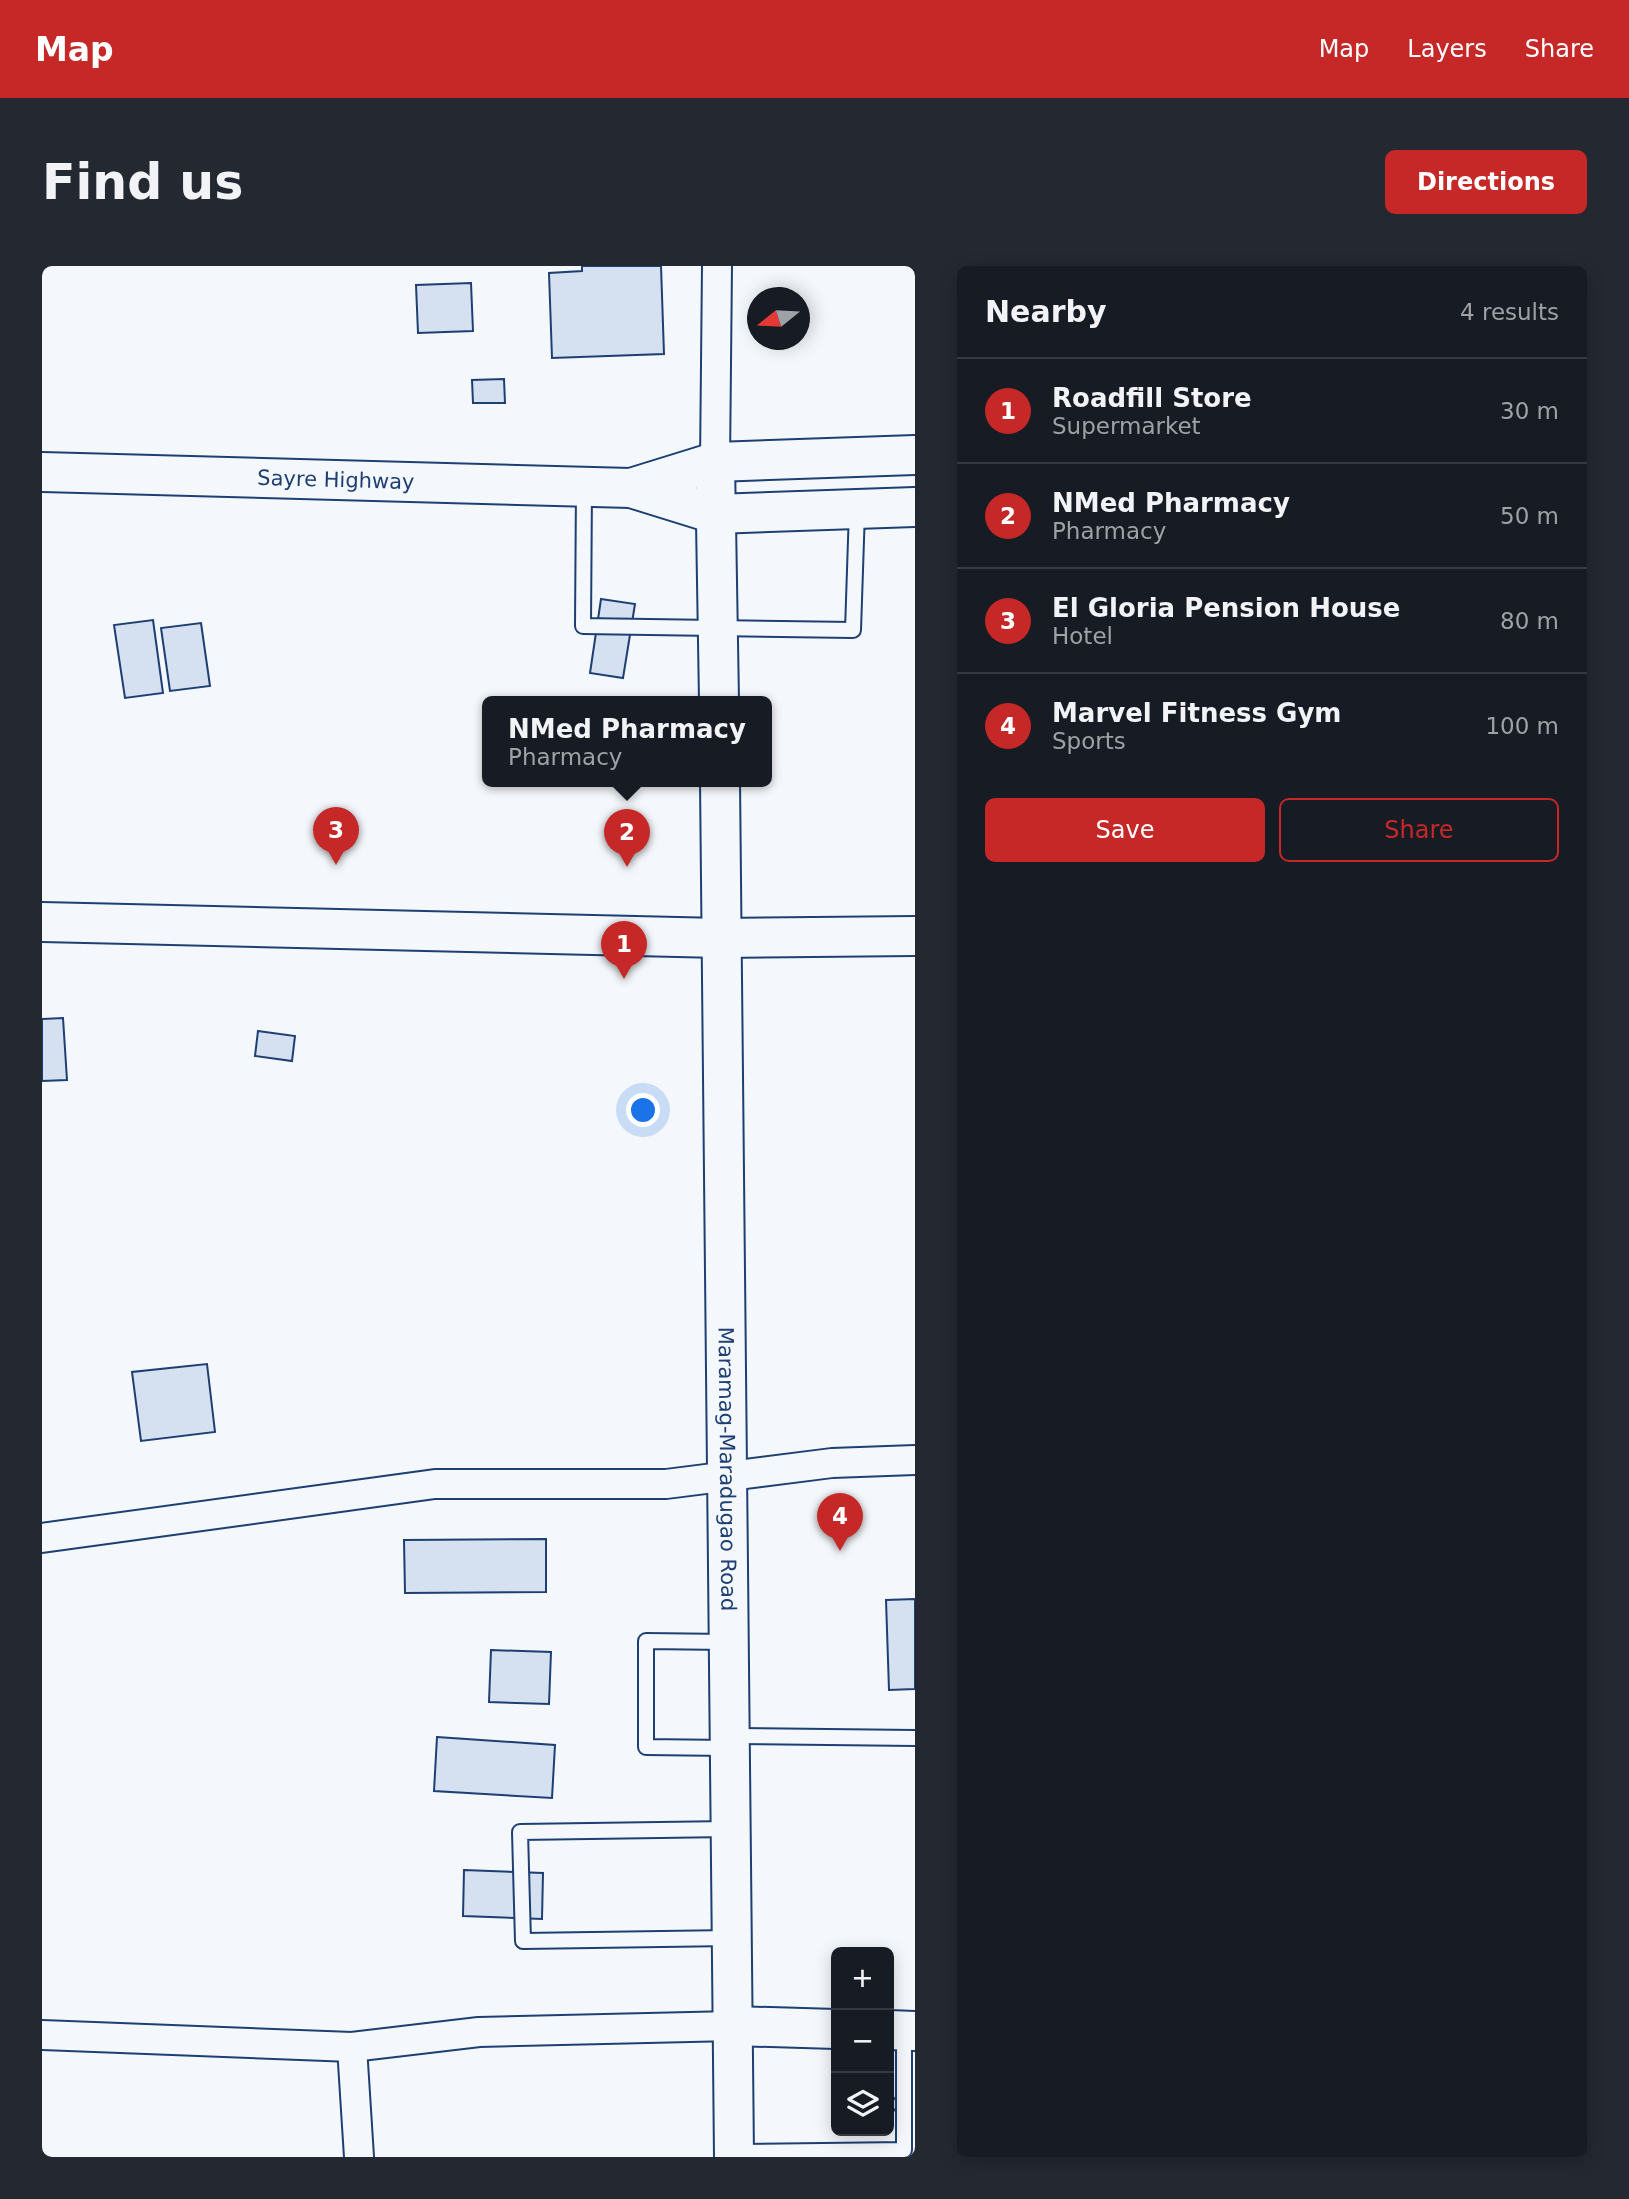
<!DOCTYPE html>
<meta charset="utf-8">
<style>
:root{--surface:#171b24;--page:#242831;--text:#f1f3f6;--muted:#9ea1a6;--line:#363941;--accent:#c62828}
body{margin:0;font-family:"DejaVu Sans",sans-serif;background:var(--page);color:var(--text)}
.controls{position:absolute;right:21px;bottom:21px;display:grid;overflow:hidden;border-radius:10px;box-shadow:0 4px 18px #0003}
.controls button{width:63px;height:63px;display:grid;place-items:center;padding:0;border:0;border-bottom:2px solid var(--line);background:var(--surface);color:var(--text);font:35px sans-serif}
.compass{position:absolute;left:705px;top:21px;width:63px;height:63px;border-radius:50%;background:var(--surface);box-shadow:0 4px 18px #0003;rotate:252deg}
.you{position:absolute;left:602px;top:845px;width:24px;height:24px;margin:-18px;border:5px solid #fff;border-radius:50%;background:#1a73e8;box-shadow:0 0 0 10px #1a73e833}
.badge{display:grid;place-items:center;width:46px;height:46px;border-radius:50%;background:var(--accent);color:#fff;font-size:23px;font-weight:700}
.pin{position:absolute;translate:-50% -58px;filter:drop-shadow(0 2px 4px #0008)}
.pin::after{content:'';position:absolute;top:37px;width:24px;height:21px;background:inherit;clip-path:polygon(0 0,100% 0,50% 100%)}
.popup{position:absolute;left:440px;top:430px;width:290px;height:91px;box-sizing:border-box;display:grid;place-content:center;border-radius:10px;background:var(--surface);filter:drop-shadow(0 2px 5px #0005);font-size:23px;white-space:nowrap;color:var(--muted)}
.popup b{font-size:26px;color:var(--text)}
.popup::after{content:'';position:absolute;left:50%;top:100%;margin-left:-14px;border:14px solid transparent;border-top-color:var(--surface)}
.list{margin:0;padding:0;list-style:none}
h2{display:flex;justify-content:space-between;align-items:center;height:91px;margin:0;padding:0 28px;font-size:30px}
h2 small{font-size:23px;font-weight:400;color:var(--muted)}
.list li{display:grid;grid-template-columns:46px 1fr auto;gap:21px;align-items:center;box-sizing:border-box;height:105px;padding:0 28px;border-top:2px solid var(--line)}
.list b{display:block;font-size:26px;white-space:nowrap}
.list p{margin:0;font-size:23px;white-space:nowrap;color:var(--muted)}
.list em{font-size:23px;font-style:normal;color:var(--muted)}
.actions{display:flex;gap:14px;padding:21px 28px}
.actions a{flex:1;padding:16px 0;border:2px solid var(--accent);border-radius:10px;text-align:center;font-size:24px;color:var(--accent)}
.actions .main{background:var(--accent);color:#fff}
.icon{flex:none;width:38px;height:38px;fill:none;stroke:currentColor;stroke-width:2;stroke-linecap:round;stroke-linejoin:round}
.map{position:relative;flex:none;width:873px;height:1891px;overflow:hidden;border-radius:10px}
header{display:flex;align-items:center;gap:42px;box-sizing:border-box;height:98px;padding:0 35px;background:var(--accent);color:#fff}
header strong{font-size:33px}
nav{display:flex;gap:38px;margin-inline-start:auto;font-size:24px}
.intro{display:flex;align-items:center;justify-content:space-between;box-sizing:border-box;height:168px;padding:0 42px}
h1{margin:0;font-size:49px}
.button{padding:18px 32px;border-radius:10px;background:var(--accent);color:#fff;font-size:24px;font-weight:700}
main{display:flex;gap:42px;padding:0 42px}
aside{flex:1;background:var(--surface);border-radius:10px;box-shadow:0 4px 18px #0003}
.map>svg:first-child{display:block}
.building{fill:#d5e0f0;stroke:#1d3f73;stroke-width:2}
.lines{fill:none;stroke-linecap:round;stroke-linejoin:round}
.lane-casing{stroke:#1d3f73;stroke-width:18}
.street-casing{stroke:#1d3f73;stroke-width:32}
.secondary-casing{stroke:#1d3f73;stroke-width:42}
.primary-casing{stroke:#1d3f73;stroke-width:42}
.highway-casing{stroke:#1d3f73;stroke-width:42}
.lane{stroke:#f4f7fb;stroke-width:14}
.street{stroke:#f4f7fb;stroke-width:28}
.secondary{stroke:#f4f7fb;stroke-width:38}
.primary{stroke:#f4f7fb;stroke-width:38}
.highway{stroke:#f4f7fb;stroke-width:38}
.labels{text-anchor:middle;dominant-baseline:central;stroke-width:5;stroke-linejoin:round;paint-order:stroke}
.street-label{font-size:21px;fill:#1d3f73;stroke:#f4f7fb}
</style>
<header>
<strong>Map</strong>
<nav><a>Map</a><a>Layers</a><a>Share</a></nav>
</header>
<div class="intro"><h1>Find us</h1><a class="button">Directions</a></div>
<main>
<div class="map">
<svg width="873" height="1891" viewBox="0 0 873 1891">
<rect width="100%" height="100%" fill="#f4f7fb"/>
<g class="building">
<polygon points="540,0 619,0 622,88 510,92 507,7 540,5"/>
<polygon points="429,17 431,65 376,67 374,19"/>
<polygon points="462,113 463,137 431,137 430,114"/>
<polygon points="559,333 593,338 581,412 548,407"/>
<polygon points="111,354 121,427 83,432 72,359"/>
<polygon points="159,357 168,420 128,425 119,362"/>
<polygon points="21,752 25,814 0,815 0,753"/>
<polygon points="216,765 253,770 250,795 213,790"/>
<polygon points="165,1098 173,1166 99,1175 90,1106"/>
<polygon points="504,1273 504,1326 363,1327 362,1274"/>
<polygon points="873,1333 873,1423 847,1424 844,1334"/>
<polygon points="449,1384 509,1386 507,1438 447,1436"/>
<polygon points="395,1471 513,1479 510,1532 392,1525"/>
<polygon points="422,1604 501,1607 500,1653 421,1650"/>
<polygon points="847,1827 858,1838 847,1850"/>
</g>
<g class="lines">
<g class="lane-casing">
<g id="lane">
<polyline points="542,222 541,360 811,364 815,244"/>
<polyline points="689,1470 873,1472"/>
<polyline points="686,1482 604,1481 604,1375 686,1376"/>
<polyline points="687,1563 478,1566 481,1675 689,1672"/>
<polyline points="694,1886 862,1884 862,1766"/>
</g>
</g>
<g class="street-casing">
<g id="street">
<polyline points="673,196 675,0"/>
<polyline points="0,1272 393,1218 624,1218 790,1197 873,1194"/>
<polyline points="0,1769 310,1781 437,1766 691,1760"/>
<polyline points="310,1781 317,1891"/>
</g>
</g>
<g class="secondary-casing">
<g id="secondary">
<polyline points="0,656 678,672 873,670"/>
<polyline points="691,1760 794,1763"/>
<polyline points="847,1764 873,1765"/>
</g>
</g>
<g class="primary-casing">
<g id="primary">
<polyline points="673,196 677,435"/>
<path id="s1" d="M678 515 692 1891"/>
</g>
</g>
<g class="highway-casing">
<g id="highway">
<path id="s2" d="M0 206 589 222 673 248 873 241"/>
<polyline points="589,222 673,196 873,189"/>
</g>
</g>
<use href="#lane" class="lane"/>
<use href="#street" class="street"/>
<use href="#secondary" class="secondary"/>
<use href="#primary" class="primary"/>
<use href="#highway" class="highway"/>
</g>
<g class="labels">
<g class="street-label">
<text stroke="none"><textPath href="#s2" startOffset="294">Sayre Highway</textPath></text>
<text stroke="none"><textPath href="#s1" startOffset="688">Maramag-Maradugao Road</textPath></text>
</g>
</g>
</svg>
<div class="controls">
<button>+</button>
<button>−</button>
<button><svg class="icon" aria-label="layers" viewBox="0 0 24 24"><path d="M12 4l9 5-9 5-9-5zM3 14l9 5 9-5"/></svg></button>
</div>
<svg class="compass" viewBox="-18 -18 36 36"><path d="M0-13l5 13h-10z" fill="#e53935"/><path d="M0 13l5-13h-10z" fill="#9ea1a6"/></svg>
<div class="you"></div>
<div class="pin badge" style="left:582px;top:713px">1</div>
<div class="pin badge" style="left:585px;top:601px">2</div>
<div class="popup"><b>NMed Pharmacy</b>Pharmacy</div>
<div class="pin badge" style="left:294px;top:599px">3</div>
<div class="pin badge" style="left:798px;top:1285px">4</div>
</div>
<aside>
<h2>Nearby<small>4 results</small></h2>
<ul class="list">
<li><span class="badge">1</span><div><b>Roadfill Store</b><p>Supermarket</p></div><em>30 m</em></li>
<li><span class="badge">2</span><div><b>NMed Pharmacy</b><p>Pharmacy</p></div><em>50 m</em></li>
<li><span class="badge">3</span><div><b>El Gloria Pension House</b><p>Hotel</p></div><em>80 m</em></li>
<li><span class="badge">4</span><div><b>Marvel Fitness Gym</b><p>Sports</p></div><em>100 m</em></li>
</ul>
<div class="actions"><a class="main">Save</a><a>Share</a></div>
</aside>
</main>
